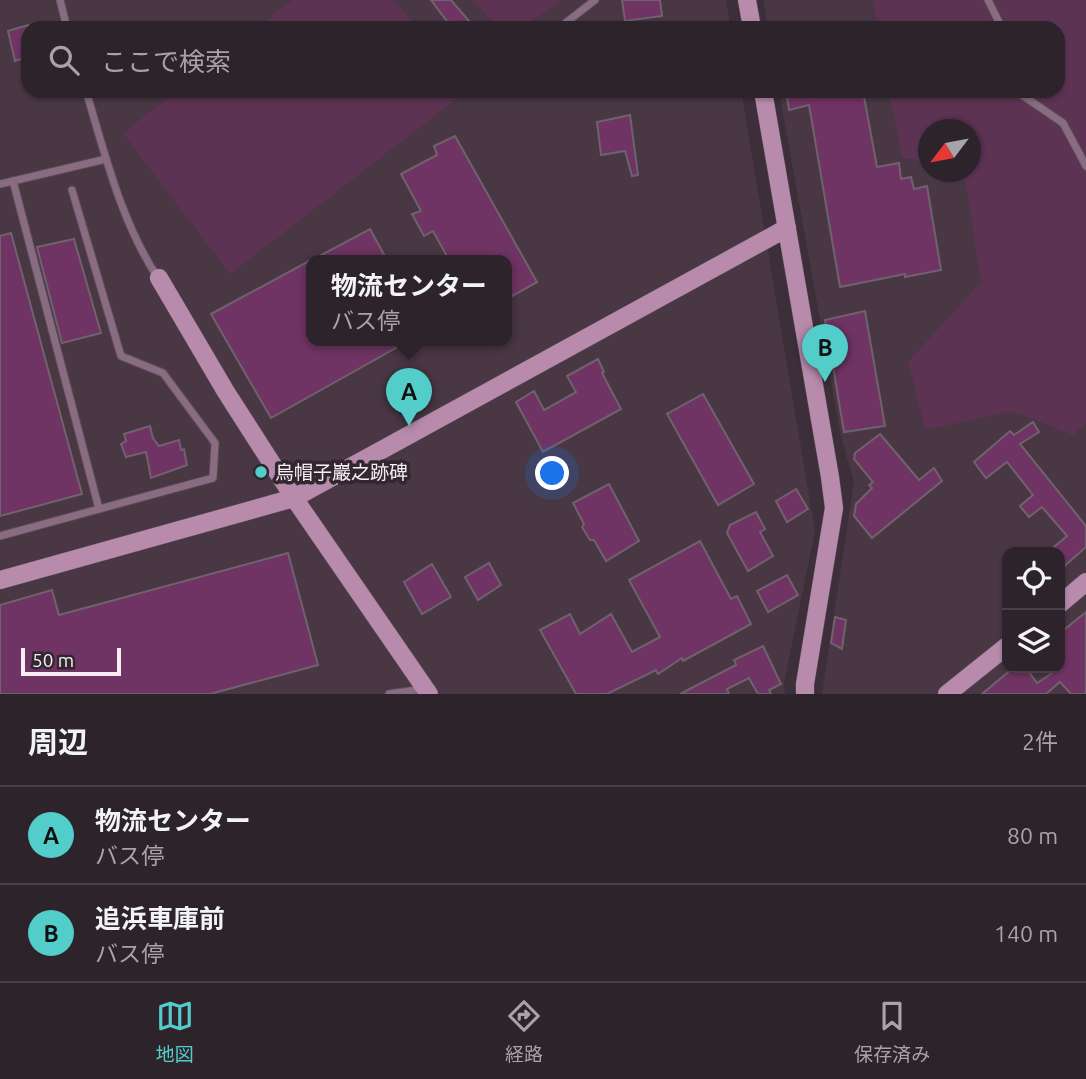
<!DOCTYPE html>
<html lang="ja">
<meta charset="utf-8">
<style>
:root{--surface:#2d232b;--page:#392f37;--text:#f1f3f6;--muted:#a7a4a9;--line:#484047;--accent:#53cdca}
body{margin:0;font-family:Ubuntu,"Noto Sans JP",sans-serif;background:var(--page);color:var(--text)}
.controls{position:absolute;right:21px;bottom:21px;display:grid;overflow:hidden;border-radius:14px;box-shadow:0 2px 5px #0004}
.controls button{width:63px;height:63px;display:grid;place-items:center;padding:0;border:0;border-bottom:2px solid var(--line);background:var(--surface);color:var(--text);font:35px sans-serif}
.compass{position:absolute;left:918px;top:119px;width:63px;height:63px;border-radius:50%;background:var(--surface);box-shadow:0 2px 5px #0004;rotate:238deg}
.scale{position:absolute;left:21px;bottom:18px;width:100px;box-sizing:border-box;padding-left:7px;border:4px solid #f7eef4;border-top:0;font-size:19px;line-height:24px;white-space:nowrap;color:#f7eef4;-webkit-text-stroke:5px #32262f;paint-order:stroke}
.you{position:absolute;left:553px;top:474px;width:24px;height:24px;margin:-18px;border:5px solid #fff;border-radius:50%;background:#1a73e8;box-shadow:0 0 0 10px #1a73e833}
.badge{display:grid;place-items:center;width:46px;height:46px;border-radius:50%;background:var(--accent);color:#111;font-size:23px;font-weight:700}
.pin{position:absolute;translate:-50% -58px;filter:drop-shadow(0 2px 4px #0008)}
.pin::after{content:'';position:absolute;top:37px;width:24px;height:21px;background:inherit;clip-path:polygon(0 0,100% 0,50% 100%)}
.popup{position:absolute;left:306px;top:255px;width:206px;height:91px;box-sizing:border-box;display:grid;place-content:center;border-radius:14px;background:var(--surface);filter:drop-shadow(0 2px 5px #0005);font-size:23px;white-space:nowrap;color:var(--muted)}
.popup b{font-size:26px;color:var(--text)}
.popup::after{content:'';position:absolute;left:50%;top:100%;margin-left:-14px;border:14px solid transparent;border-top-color:var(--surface)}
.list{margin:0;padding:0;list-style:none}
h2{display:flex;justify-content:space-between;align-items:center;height:91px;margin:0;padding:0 28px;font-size:30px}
h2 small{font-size:23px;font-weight:400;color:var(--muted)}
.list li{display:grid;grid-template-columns:46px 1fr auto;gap:21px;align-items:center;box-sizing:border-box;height:98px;padding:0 28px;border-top:2px solid var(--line)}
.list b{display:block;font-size:26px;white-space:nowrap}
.list p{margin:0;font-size:23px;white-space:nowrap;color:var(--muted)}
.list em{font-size:23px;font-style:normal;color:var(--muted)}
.icon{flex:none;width:38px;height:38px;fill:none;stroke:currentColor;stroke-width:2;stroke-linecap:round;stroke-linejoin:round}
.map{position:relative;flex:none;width:1086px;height:694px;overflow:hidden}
.search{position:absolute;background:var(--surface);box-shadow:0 2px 5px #0004;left:21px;right:21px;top:21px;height:77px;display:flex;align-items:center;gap:18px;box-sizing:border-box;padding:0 24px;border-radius:21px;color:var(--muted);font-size:26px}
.sheet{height:287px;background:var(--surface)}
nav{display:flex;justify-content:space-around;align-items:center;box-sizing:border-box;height:98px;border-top:2px solid var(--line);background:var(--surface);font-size:19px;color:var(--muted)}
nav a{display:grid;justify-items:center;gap:4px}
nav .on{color:var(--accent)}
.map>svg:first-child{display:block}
.built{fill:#493744;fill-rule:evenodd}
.green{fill:#5d3354}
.building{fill:#6f3463;stroke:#70626d;stroke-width:2}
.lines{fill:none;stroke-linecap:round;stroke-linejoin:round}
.lane-casing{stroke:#5a4e57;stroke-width:9}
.secondary-casing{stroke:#5a4e57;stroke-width:19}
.lane{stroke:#896c81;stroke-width:7}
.secondary{stroke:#b88bad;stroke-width:18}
.poi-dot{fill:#53cdca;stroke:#32262f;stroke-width:2.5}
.labels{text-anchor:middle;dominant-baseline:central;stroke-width:7;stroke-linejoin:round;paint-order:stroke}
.poi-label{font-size:19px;fill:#f7eef4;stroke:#32262f;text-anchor:start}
</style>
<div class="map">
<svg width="1086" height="694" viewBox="0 0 1086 694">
<rect width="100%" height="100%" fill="#3c2f39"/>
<g class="built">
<path d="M0 0H726L731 28H28V91H741L815 531 784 683 785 694H0ZM311 260H507V340H311Z"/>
<path d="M763 0H1086V694H822L854 482 841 437 779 91H1058V28H768ZM928 130H970V172H928ZM1007 552H1060V668H1007Z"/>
</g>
<g class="green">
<polygon points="292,0 394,0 417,28 257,28"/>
<polygon points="473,0 560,0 523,28 499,28"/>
<polygon points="873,0 1086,0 1086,422 1073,435 1013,411 925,430 908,362 981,282 964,172 970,172 970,130 928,130 928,161 902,158 889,91 1058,91 1058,28 878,28"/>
<polygon points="177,91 467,91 230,274 123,133"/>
</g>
<g class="building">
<polygon points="431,0 451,0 475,28 452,28"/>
<polygon points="622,0 660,0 662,16 625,21"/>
<polygon points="28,25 28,57 15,61 8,31"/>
<polygon points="786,91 863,91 877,167 899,163 901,179 911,177 914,189 927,186 941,270 905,277 905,274 840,287 809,105 789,110"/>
<polygon points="630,115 638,175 632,176 625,151 601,155 597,122"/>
<polygon points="455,136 537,282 507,299 507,260 449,260 433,231 424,236 412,214 421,211 401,174 437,155 434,146"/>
<polygon points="370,229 387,260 312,260"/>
<polygon points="11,233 82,494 0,516 0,236"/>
<polygon points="74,239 101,333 62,343 37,247"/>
<polygon points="311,260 311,340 410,340 271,418 211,314"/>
<polygon points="865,311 885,426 844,432 825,320"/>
<polygon points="598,359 604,372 602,373 621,409 543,452 516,402 534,391 544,410 576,392 567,376"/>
<polygon points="703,394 754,484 718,505 667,414"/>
<polygon points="1033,422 1039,432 1020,444 1086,526 1086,547 1060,570 1060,552 1048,552 1067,536 1042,507 1029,517 1020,506 1033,495 1007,462 986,478 974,462 1010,431 1014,435"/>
<polygon points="150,426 153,438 159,446 179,440 181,450 184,449 187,465 151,478 146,452 126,457 121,444 126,441 124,434"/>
<polygon points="880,434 919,480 934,468 942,481 872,538 854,516 856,504 872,488 869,485 873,482 854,459 855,453"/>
<polygon points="609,484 639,541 606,561 594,540 590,540 582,527 584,524 573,503"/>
<polygon points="796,489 808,509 787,522 776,501"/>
<polygon points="756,512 765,529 760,532 773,556 748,571 727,533 730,525"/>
<polygon points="700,541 731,599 737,596 751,624 683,661 682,658 658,674 656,670 607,694 576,694 540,630 570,614 580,634 611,614 632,652 660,637 629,580"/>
<polygon points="288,553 318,665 210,694 0,694 0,605 52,590 59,615"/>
<polygon points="489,563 501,585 478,600 465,577"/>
<polygon points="432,564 451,597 422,614 404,582"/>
<polygon points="787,575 798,595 768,612 757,591"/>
<polygon points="1086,612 1086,694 1071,694 1060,682 1046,694 982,694 1013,668 1026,668 1037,683 1060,668 1060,633"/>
<polygon points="835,617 846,620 842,649 831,643"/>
<polygon points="763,646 781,684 769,690 771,694 758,694 749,678 727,689 729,694 680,694 736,665 734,660"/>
</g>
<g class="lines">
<g class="lane-casing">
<g id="lane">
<polyline points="60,0 67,28"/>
<polyline points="988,0 1000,24 999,28"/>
<polyline points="559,28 595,0"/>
<path d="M86 91C105 154 121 222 158 278"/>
<polyline points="1016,91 1063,123 1086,166"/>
<polyline points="13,181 99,509"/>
<polyline points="0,184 106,159"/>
<polyline points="0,536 213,478 215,443 163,373 121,356 72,190"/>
<polyline points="389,694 423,689"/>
</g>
</g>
<g class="secondary-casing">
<g id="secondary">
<polyline points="747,0 752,28"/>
<polyline points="763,91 830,477 834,508 805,684 805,694"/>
<polyline points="159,278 226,392 294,498 429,694"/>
<polyline points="0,580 294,498 787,228"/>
<polyline points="1060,604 1086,582"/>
<polyline points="947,694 1007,646"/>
</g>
</g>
<use href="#lane" class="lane"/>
<use href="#secondary" class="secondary"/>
</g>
<circle class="poi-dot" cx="261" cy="472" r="7"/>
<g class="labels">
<g class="poi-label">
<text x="275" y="472">烏帽子巖之跡碑</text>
</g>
</g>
</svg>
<div class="controls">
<button><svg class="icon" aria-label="locate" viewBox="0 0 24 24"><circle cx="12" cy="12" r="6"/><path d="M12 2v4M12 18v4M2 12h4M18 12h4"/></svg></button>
<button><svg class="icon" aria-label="layers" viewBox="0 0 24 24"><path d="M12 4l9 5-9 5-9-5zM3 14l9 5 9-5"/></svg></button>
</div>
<svg class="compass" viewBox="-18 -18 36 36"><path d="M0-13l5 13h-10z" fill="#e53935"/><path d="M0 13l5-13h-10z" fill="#a7a4a9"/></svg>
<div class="scale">50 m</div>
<div class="you"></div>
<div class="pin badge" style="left:409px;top:426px">A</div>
<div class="popup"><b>物流センター</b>バス停</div>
<div class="pin badge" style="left:825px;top:382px">B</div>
<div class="search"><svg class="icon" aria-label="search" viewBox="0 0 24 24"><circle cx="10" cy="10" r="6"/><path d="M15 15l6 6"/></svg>ここで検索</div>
</div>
<section class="sheet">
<h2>周辺<small>2件</small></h2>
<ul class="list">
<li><span class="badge">A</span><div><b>物流センター</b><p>バス停</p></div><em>80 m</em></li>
<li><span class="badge">B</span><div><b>追浜車庫前</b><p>バス停</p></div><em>140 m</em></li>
</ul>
</section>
<nav>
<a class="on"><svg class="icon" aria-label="map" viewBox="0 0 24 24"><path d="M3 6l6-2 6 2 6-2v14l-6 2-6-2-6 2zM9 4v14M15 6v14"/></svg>地図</a>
<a><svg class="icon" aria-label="directions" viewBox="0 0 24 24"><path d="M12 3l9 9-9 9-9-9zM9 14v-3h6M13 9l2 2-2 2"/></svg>経路</a>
<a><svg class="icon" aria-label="saved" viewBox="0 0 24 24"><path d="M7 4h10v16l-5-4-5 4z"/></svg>保存済み</a>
</nav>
